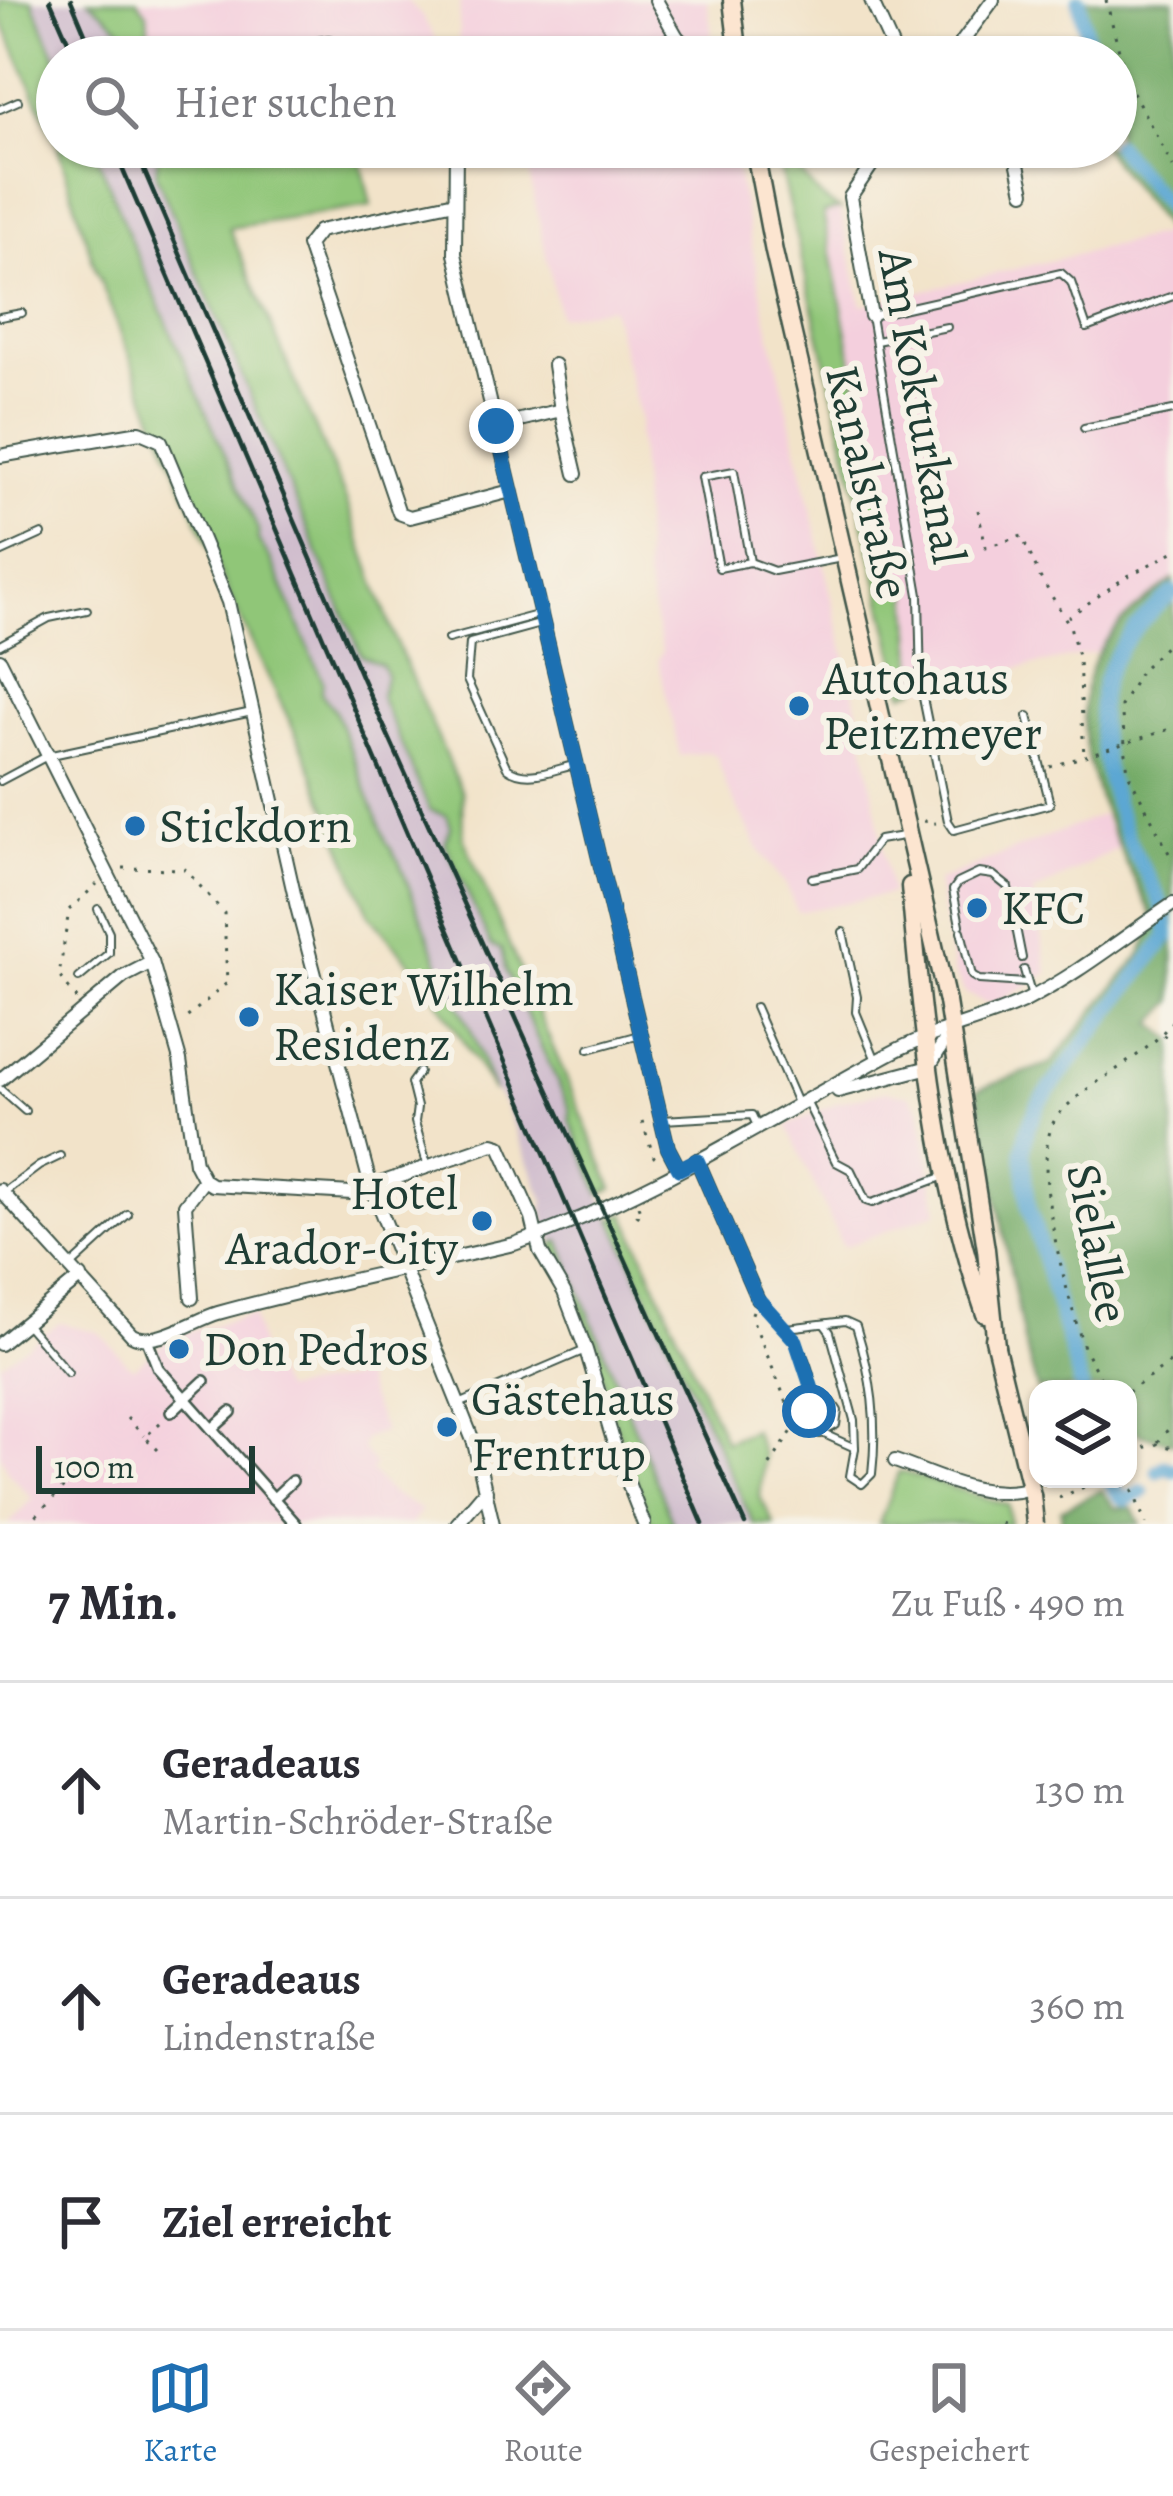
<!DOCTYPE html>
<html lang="de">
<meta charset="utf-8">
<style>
:root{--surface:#fff;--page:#f2f2f3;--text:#2b2b33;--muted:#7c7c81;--line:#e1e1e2;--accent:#1f6fb2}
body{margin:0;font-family:Alegreya,serif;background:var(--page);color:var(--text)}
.controls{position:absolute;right:36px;bottom:36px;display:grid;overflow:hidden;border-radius:24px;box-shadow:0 3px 9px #0004}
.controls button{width:108px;height:108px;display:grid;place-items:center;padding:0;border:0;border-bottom:3px solid var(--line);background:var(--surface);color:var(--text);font:60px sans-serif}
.scale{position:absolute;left:36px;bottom:30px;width:219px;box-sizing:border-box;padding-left:12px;border:6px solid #1f3d34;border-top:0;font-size:33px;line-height:42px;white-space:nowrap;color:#1f3d34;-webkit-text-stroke:9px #f7f3e8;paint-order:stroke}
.stop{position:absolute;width:36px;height:36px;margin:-27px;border:9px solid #1f6fb2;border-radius:50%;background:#fff}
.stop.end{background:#1f6fb2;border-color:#fff;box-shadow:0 3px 12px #0008}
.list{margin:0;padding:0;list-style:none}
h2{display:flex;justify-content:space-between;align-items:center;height:156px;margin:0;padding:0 48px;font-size:51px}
h2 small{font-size:39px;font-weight:400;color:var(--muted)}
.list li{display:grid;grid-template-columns:78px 1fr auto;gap:36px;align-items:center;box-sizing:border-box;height:216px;padding:0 48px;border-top:3px solid var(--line)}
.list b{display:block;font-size:45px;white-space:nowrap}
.list p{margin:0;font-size:39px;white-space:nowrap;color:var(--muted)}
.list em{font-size:39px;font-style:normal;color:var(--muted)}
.icon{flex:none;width:66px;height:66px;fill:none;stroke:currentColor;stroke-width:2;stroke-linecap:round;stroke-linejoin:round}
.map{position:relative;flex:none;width:1173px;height:1524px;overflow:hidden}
.search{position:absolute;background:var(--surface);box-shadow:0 3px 9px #0004;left:36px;right:36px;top:36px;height:132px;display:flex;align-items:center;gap:30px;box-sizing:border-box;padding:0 42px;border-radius:66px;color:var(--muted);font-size:45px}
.sheet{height:804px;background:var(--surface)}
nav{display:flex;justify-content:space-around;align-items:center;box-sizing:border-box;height:168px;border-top:3px solid var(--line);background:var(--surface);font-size:33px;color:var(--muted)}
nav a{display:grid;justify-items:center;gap:6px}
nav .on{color:var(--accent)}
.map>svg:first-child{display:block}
.built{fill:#f4cfdd}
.industrial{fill:#d0bdcd}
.green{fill:#90c678;stroke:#588256;stroke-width:3}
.forest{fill:#74ab68;stroke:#4a744e;stroke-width:3}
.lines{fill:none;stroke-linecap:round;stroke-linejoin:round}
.canal{stroke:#5ba7d3;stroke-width:15}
.service-casing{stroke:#3f564a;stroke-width:10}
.pedestrian-casing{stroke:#3f564a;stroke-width:14}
.minor-casing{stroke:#3f564a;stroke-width:16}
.secondary-casing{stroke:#3f564a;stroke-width:21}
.path{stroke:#3f564a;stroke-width:3;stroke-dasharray:3 9;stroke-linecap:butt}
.service{stroke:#fff;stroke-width:6}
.pedestrian{stroke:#fff;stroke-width:9}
.minor{stroke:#fff;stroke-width:12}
.secondary{stroke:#fce5d0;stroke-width:16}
.rail{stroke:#1f3d34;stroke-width:4.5}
.secondary-bridge-casing{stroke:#3f564a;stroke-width:21;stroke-linecap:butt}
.secondary-bridge{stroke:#fce5d0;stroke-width:16}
.route{stroke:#1f6fb2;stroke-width:15}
.poi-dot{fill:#1f6fb2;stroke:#f7f3e8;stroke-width:4.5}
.labels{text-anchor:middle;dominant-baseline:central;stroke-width:12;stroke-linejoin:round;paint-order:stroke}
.street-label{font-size:48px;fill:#1f3d34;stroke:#f7f3e8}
.poi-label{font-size:48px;fill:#1f3d34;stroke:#f7f3e8;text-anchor:start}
</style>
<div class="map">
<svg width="1173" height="1524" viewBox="0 0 1173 1524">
<rect width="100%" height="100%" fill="#f7f3e8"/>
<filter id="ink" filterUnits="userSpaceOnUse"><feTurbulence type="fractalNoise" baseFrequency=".00833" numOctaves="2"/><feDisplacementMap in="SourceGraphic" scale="24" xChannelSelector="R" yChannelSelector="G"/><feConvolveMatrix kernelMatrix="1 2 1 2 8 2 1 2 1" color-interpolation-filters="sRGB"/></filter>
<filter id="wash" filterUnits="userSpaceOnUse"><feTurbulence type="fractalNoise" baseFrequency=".004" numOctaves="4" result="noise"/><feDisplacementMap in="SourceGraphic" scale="48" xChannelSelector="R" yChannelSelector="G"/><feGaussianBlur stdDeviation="2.7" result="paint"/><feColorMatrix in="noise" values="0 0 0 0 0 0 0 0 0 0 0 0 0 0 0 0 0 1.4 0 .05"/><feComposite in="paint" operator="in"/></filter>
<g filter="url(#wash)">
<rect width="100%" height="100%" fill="#f2e3c9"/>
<g class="built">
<polygon points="137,0 406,0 422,16 446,57 371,57 356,53 355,57 150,57 146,13"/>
<polygon points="460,0 707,0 712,35 694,45 685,36 458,57"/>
<polygon points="625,147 732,147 765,311 861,723 891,894 797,912 786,885 760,851 727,788 717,757 709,752 680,756 658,659 662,652 646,578 638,433 640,421 611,307 559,316 524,150 564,152 569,168 625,157"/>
<polygon points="840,209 862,305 1164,234 1173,239 1173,580 1131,611 1098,652 916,689 909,580 896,582 823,213"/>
<polygon points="1102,815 1118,848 1033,893 1048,973 999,1002 987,1003 965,993 954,972 937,881"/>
<polygon points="886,1091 910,1095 920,1109 938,1212 843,1247 787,1126 839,1102"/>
<polygon points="253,1315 261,1351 283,1391 362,1377 384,1431 365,1439 362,1449 375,1466 370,1470 386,1490 421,1510 412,1524 9,1524 32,1498 9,1473 0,1453 0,1364 60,1323 98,1332 133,1368 164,1343 194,1330"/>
</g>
<g class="industrial">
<polygon points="32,0 89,0 137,42 140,57 57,57 57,60"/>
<polygon points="94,147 159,147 156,175 311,540 362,655 382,665 430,810 447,816 451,827 445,844 491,944 501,949 506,971 570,1109 570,1120 600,1194 754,1524 652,1524 614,1420 594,1345 569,1280 553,1252 554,1243 543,1214 545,1201 504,1104 489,1081 470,1028 443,973 399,862 387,843 335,711 321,693 323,682 271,561 258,541 258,530 130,239"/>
</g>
<g class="green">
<polygon points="0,0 32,0 57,60 57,145 0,16"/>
<polygon points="89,0 137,0 147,13 150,57 140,57 137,42"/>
<polygon points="58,147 94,147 130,239 258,530 258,541 271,560 323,682 321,693 335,711 387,843 399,862 443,973 470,1028 494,1092 427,983 369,914 305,753 231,599 141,385 94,265"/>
<polygon points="159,147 171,147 172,152 208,147 358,147 371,206 229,228 345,497 395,640 462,793 463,837 613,1188 600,1194 570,1120 570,1109 506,971 501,949 491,945 445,843 451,827 447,816 430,810 380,696 386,675 382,665 362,656 156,175"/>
<path d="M775 147H790C795 171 818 199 840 209L823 213 896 581 908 579 916 689 904 693Z"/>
<polygon points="625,1213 725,1442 753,1430 764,1457 760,1497 774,1524 754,1524 612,1219"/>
<polygon points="560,1241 673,1524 652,1524 614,1420 594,1345 569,1280 553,1252 555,1243"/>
<polygon points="899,1471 1008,1505 1010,1524 879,1524"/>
</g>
<g class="forest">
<polygon points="1075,0 1173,0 1173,239 1102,147 1116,147 1116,57 1086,57"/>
<path d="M1173 580V1002L1153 1024 1173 1039V1443L1140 1434 1131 1428 1128 1389H1038V1392L1024 1342 977 1090 1051 1063 1142 953 1155 920C1119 849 1052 729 1100 650 1118 620 1146 600 1173 580Z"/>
<polygon points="1102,1490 1115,1508 1133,1508 1141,1524 1062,1524 1061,1510"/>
</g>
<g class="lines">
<g class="canal">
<polyline points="1079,0 1091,57"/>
<polyline points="1116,145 1173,214"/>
<path d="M1082 1389 1029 1208 1023 1152 1027 1129 1039 1103 1167 937C1169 904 1143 872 1130 843 1110 799 1088 716 1108 671 1121 640 1148 612 1173 593"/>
<polyline points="1158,1471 1165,1467 1173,1470"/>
<polyline points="1109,1479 1121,1498 1127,1499 1142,1492"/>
</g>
</g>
</g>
<g filter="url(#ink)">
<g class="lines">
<g class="service-casing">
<g id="service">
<polyline points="287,57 294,45 329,39 404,57"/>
<polyline points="0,109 18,101"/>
<polyline points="0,317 22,313"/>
<polyline points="876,341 947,327"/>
<polyline points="1084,428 1173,410"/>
<polyline points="0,553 42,534"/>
<polyline points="750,562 734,471 702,477 719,568 750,562 774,571 842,558"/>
<path d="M540 624 470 643 467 680 507 768C528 783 554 769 578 764"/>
<polyline points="448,639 541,614"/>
<polyline points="0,645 49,618 87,610"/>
<polyline points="1028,716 1050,804 954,830 948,821 921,688 919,595 871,316 1061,273 1071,282 1087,328 1173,296"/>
<polyline points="0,781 47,756 252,712"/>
<polyline points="812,878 857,869 879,840 903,836"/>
<polyline points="960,925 953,890 958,883 979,873 993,875 1008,887 1022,958"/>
<polyline points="961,931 972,976 979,980 1026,983"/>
<polyline points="843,932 857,997 856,1012 875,1058"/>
<polyline points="1024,970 1032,997"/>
<polyline points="79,978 109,953 109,932 98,909"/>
<polyline points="755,1007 797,1103"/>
<polyline points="589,1049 640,1035"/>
<polyline points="419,1072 411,1083 417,1107 415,1122 427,1164"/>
<polyline points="0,1089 25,1111"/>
<polyline points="807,1103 836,1162 851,1170 866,1201 872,1203 942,1177"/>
<polyline points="662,1120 752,1115 757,1126"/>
<polyline points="3,1193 39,1166 60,1156"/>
<polyline points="71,1266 128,1214"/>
<path d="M759 1300C784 1324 811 1354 812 1391 813 1406 806 1414 813 1429L855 1448"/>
<polyline points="27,1325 68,1373"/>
<path d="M787 1328 845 1321 856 1326C872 1377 878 1421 872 1474L862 1484 850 1476 855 1448 854 1420 830 1332 824 1324"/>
<polyline points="812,1397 832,1402 838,1411 836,1425 820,1434"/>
<polyline points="459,1404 583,1351"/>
</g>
</g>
<g class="pedestrian-casing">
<g id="pedestrian">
<polyline points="147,1340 158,1368 296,1524"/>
<polyline points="171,1412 204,1381"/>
<polyline points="212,1429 231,1412"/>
<polyline points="273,1499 292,1481"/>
</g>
</g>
<g class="minor-casing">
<g id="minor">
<polyline points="656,0 677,37 697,57"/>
<polyline points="871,0 897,57"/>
<polyline points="556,57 651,47 677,37"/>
<polyline points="951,57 993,0"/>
<polyline points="456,147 455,254 668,1148 679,1169"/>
<polyline points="1014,147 1024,192"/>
<polyline points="455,202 319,231 308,245 399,513 410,517 511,491"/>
<polyline points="871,316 850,197 884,147"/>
<polyline points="554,365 561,410"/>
<polyline points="496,426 561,410 576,474"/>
<polyline points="0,456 140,432 161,441 228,602 297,907 371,1187 474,1443 493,1524"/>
<polyline points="0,660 152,962 180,1060 195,1163 204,1180"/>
<polyline points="0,1080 123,977 152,962"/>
<polyline points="838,1091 929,1067 950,1032"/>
<polyline points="697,1160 757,1298"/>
<polyline points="204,1180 212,1185 352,1193 493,1144 500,1146 532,1218 540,1251 564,1292 586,1350 618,1457 644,1524"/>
<path d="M0 1190 132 1335C155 1348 194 1320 218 1313 316 1286 415 1267 514 1244 647 1199 768 1119 891 1053 934 1030 982 1022 1027 1000 1078 974 1125 936 1173 904"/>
<polyline points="192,1298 185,1205 204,1180"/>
<polyline points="0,1344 81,1277"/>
<path d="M895 1461C939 1476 985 1502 1031 1488"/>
<polyline points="457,1524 486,1490"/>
</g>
</g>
<g class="secondary-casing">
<g id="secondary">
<polyline points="732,0 739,57"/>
<polyline points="754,147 774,252 947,1002 986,1249 996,1346"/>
<path d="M910 886C922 1031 937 1177 985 1314"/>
<polyline points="994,1339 1032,1495"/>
</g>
</g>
<g class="path">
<polyline points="1106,0 1127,81 1173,167"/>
<polyline points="978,510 986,547 1022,536 1040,577 1070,626 1079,660 1084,757"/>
<polyline points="1068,617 1126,577 1173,552"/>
<polyline points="1173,639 1141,670 1121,706 1128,773 1173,861"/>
<polyline points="1050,767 1173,728"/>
<polyline points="924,820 928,824 936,823"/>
<polyline points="123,868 185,869 224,913 227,983 184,1020"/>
<polyline points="77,999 59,976 69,910 97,884"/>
<polyline points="1163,1035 1173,1041"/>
<polyline points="642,1121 654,1157 660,1162"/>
<polyline points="638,1206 641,1213 637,1215 642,1219"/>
<polyline points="753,1311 751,1316 796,1425 769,1466"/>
<path d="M1106 1389C1098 1373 1087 1356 1081 1339 1067 1291 1025 1152 1059 1114 1094 1076 1143 1062 1173 1020"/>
<polyline points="1128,1392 1173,1361"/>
<polyline points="127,1418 144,1436"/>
<polyline points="1128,1434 1137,1447"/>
<polyline points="1158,1442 1173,1423"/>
<polyline points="158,1450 145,1437 161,1422"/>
<polyline points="1128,1464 1139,1449 1157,1444 1173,1448"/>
<polyline points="1128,1479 1146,1524"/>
<polyline points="1059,1498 1102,1479"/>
<polyline points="28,1524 85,1465"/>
<polyline points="1001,1524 1010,1521"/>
</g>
<use href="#service" class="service"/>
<use href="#pedestrian" class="pedestrian"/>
<use href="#minor" class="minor"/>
<use href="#secondary" class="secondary"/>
<g class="rail">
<polyline points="50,0 75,57"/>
<polyline points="71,0 95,57"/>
<polyline points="113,147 703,1524"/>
<polyline points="134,147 363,680 745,1524"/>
</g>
<g class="secondary-bridge-casing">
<polyline id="secondary-bridge" points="1032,1495 1035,1524"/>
</g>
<use href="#secondary-bridge" class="secondary-bridge"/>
</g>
</g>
<g class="lines" filter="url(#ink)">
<polyline class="route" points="496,426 668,1148 679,1169 697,1160 757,1298 796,1341 812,1389 809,1411"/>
</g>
<g class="poi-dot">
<circle cx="799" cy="706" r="12"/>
<circle cx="135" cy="826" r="12"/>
<circle cx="977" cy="908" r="12"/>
<circle cx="249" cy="1017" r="12"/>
<circle cx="482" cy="1221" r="12"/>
<circle cx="179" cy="1349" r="12"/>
<circle cx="447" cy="1427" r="12"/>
</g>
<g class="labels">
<g class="street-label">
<text transform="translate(922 406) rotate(80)">Am Kokturkanal</text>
<text transform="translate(868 482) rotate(77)">Kanalstraße</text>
<text transform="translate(1098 1243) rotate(79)">Sielallee</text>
</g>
<g class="poi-label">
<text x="823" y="678">Autohaus<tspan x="823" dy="55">Peitzmeyer</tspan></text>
<text x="159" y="826">Stickdorn</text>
<text x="1001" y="908">KFC</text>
<text x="273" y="989">Kaiser Wilhelm<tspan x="273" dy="55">Residenz</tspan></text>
<text x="458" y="1193" text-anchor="end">Hotel<tspan x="458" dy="55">Arador-City</tspan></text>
<text x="203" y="1349">Don Pedros</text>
<text x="471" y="1399">Gästehaus<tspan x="471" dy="55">Frentrup</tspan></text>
</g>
</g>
</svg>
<div class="controls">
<button><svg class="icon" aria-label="layers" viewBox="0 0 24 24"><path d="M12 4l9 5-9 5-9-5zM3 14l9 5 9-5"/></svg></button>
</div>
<div class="scale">100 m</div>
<div class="stop" style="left:809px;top:1411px"></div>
<div class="stop end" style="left:496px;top:426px"></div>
<div class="search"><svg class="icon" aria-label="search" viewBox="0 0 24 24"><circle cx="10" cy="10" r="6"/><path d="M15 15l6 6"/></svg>Hier suchen</div>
</div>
<section class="sheet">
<h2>7 Min.<small>Zu Fuß · 490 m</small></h2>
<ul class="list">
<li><svg class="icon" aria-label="ahead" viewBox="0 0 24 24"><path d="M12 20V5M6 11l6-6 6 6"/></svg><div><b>Geradeaus</b><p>Martin-Schröder-Straße</p></div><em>130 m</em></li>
<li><svg class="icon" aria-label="ahead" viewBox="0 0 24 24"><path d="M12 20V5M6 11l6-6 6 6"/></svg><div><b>Geradeaus</b><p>Lindenstraße</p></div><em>360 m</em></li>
<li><svg class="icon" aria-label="arrive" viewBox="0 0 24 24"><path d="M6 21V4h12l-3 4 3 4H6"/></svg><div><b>Ziel erreicht</b></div></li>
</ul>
</section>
<nav>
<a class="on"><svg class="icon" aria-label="map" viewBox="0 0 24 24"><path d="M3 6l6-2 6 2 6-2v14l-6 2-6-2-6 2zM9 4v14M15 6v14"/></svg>Karte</a>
<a><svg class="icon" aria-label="directions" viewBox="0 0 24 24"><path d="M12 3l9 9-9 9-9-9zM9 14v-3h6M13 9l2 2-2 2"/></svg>Route</a>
<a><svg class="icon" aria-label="saved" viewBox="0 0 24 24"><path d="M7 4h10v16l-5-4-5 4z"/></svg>Gespeichert</a>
</nav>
